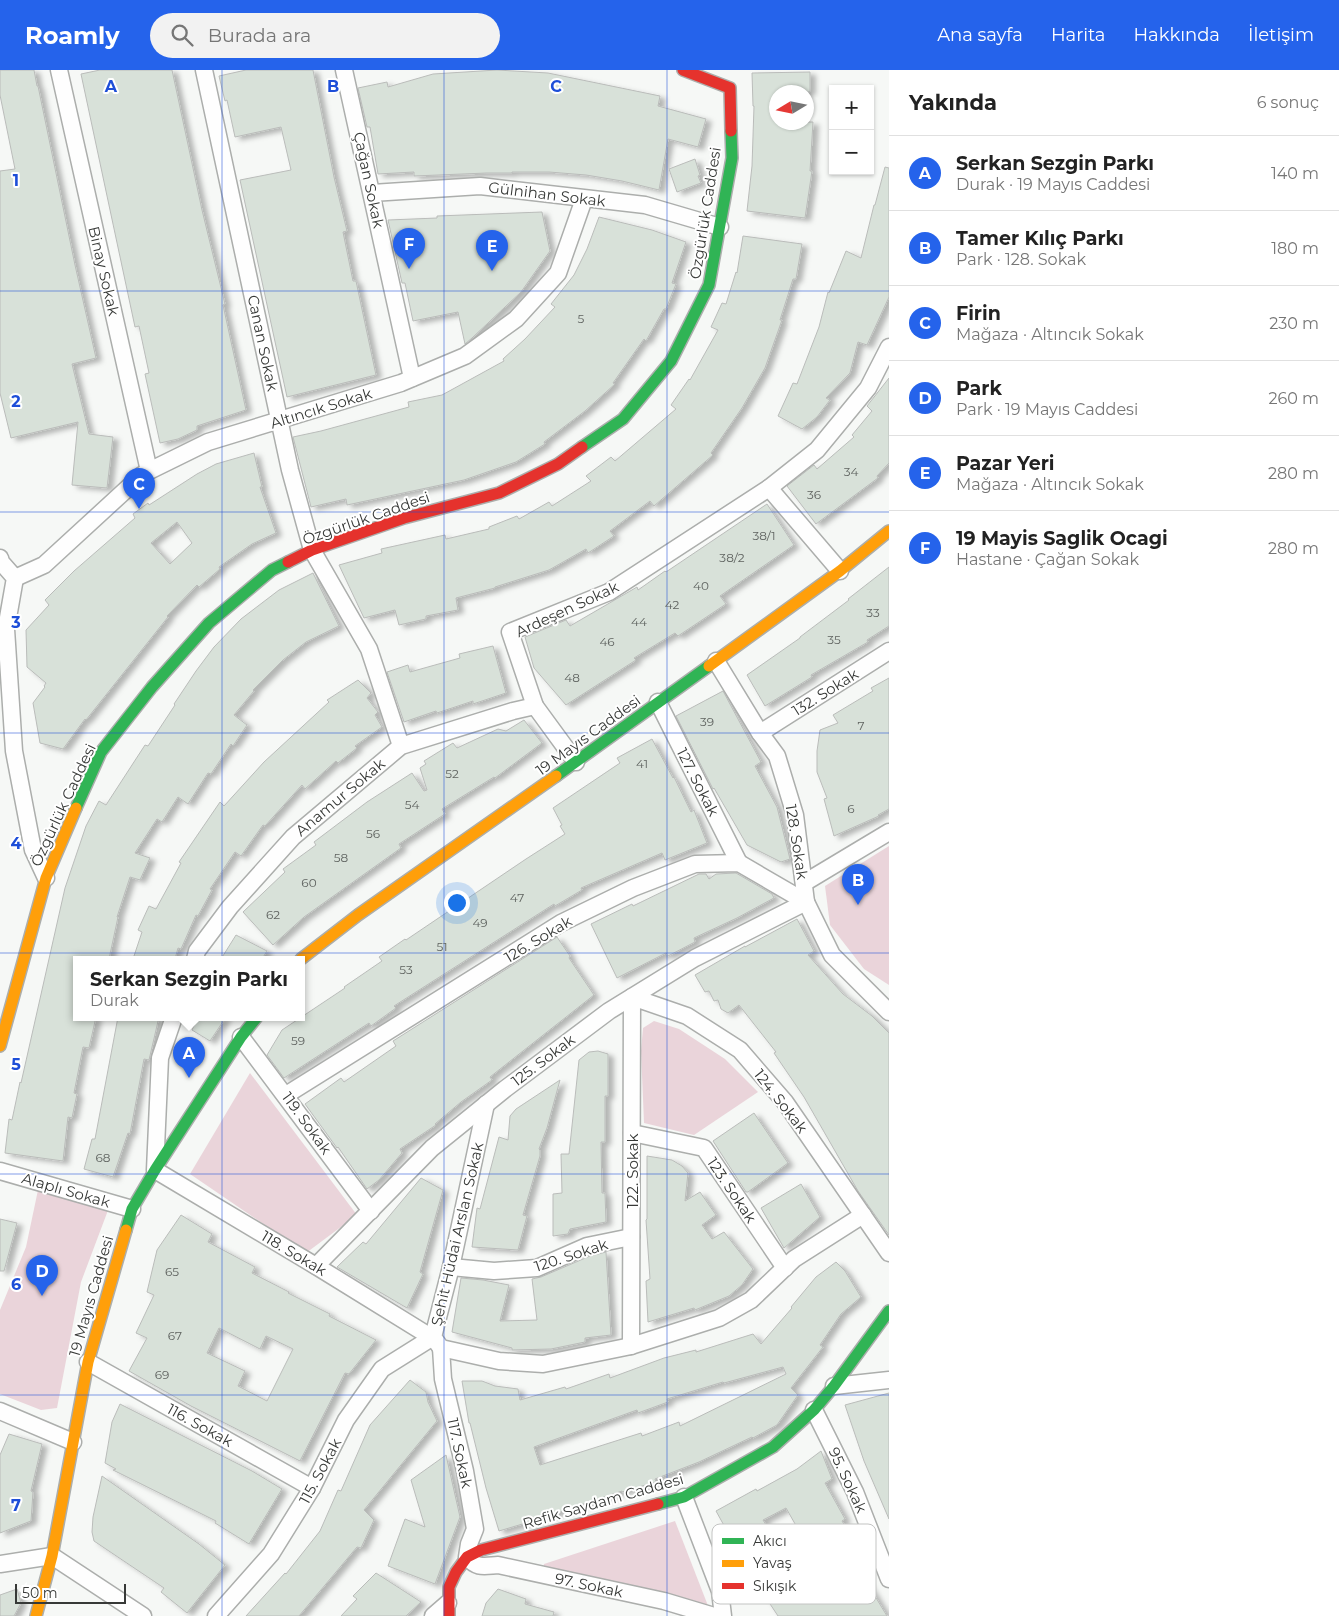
<!DOCTYPE html>
<html lang="tr">
<meta charset="utf-8">
<style>
:root{--surface:#fff;--page:#f2f2f2;--text:#222;--muted:#767676;--line:#e0e0e0;--accent:#2563eb}
body{margin:0;font-family:Montserrat,sans-serif;background:var(--page);color:var(--text)}
.controls{position:absolute;right:15px;top:15px;display:grid;overflow:hidden;border-radius:0px;box-shadow:0 1px 4px #0004}
.controls button{width:45px;height:45px;display:grid;place-items:center;padding:0;border:0;border-bottom:1px solid var(--line);background:var(--surface);color:var(--text);font:25px sans-serif}
.compass{position:absolute;left:769px;top:15px;width:45px;height:45px;border-radius:50%;background:var(--surface);box-shadow:0 1px 4px #0004;rotate:260deg}
.scale{position:absolute;left:15px;bottom:12px;width:111px;box-sizing:border-box;padding-left:5px;border:2px solid #373937;border-top:0;font-size:14px;line-height:18px;white-space:nowrap;color:#373937;-webkit-text-stroke:4px #fff;paint-order:stroke}
.you{position:absolute;left:456px;top:832px;width:18px;height:18px;margin:-12px;border:4px solid #fff;border-radius:50%;background:#1a73e8;box-shadow:0 0 0 8px #1a73e833}
.badge{display:grid;place-items:center;width:32px;height:32px;border-radius:50%;background:var(--accent);color:#fff;font-size:16px;font-weight:700}
.pin{position:absolute;translate:-50% -41px;filter:drop-shadow(0 1px 2px #0008)}
.pin::after{content:'';position:absolute;top:26px;width:18px;height:15px;background:inherit;clip-path:polygon(0 0,100% 0,50% 100%)}
.popup{position:absolute;left:73px;top:886px;width:232px;height:65px;box-sizing:border-box;display:grid;place-content:center;border-radius:0px;background:var(--surface);filter:drop-shadow(0 1px 4px #0005);font-size:16px;white-space:nowrap;color:var(--muted)}
.popup b{font-size:19px;color:var(--text)}
.popup::after{content:'';position:absolute;left:50%;top:100%;margin-left:-10px;border:10px solid transparent;border-top-color:var(--surface)}
.list{margin:0;padding:0;list-style:none}
h2{display:flex;justify-content:space-between;align-items:center;height:65px;margin:0;padding:0 20px;font-size:21px}
h2 small{font-size:16px;font-weight:400;color:var(--muted)}
.list li{display:grid;grid-template-columns:32px 1fr auto;gap:15px;align-items:center;box-sizing:border-box;height:75px;padding:0 20px;border-top:1px solid var(--line)}
.list b{display:block;font-size:19px;white-space:nowrap}
.list p{margin:0;font-size:16px;white-space:nowrap;color:var(--muted)}
.list em{font-size:16px;font-style:normal;color:var(--muted)}
.icon{flex:none;width:28px;height:28px;fill:none;stroke:currentColor;stroke-width:2;stroke-linecap:round;stroke-linejoin:round}
.map{position:relative;flex:none;width:889px;height:1546px;overflow:hidden}
header{display:flex;align-items:center;gap:30px;box-sizing:border-box;height:70px;padding:0 25px;background:var(--accent);color:#fff}
header strong{font-size:24px}
nav{display:flex;gap:28px;margin-inline-start:auto;font-size:18px}
.search{width:350px;height:45px;background:var(--page);display:flex;align-items:center;gap:12px;box-sizing:border-box;padding:0 18px;border-radius:28px;color:var(--muted);font-size:19px}
main{display:flex}
aside{flex:1;background:var(--surface)}
.map>svg:first-child{display:block}
.green{fill:#ead4da}
.building{fill:#d8e1d9;stroke:#babcba;fill-rule:evenodd;filter:url(#shadow)}
.lines{fill:none;stroke-linecap:round;stroke-linejoin:round}
.street-casing{stroke:#acaeac;stroke-width:19}
.fast-casing{stroke:#acaeac;stroke-width:14}
.slow-casing{stroke:#acaeac;stroke-width:14}
.jam-casing{stroke:#acaeac;stroke-width:14}
.street{stroke:#fefefe;stroke-width:16}
.fast{stroke:#30b455;stroke-width:11}
.slow{stroke:#ff9f0a;stroke-width:11}
.jam{stroke:#e5322d;stroke-width:11}
.grid{fill:none;stroke:#1d4ed8;stroke-width:1;stroke-opacity:0.55}
.labels{text-anchor:middle;dominant-baseline:central;stroke-width:4;stroke-linejoin:round;paint-order:stroke}
.number-label{font-size:12px;fill:#5f6360}
.street-label{font-size:15px;fill:#373937;stroke:#fff}
.key{fill:#fff;stroke:#c3c4c3;stroke-width:1}
.key-label{font-size:14px;fill:#373937}
.grid-label{font-size:16px;text-anchor:middle;font-weight:bold;fill:#1d4ed8;stroke:#fff;stroke-width:4;stroke-linejoin:round;paint-order:stroke}
</style>
<header>
<strong>Roamly</strong>
<div class="search"><svg class="icon" aria-label="search" viewBox="0 0 24 24"><circle cx="10" cy="10" r="6"/><path d="M15 15l6 6"/></svg>Burada ara</div>
<nav><a>Ana sayfa</a><a>Harita</a><a>Hakkında</a><a>İletişim</a></nav>
</header>
<main>
<div class="map">
<svg width="889" height="1546" viewBox="0 0 889 1546">
<defs>
<filter id="shadow"><feDropShadow dx="5.5" dy="3" stdDeviation="2.5" flood-color="#0004"/></filter>
</defs>
<rect width="100%" height="100%" fill="#f6f8f6"/>
<g class="green">
<polygon points="889,776 889,915 864,899 830,855 825,816"/>
<polygon points="654,951 679,959 725,989 758,1022 694,1065 644,1053 641,981 643,958"/>
<polygon points="250,1003 357,1145 306,1183 190,1104"/>
<polygon points="38,1120 110,1135 81,1212 57,1338 41,1340 0,1324 0,1240 26,1177"/>
<polygon points="675,1451 712,1546 542,1505 544,1494"/>
</g>
<g class="building">
<polygon points="0,0 34,0 37,16 38,16 75,195 96,288 72,294 89,364 113,367 107,418 72,415 78,352 11,368 0,323 0,101 15,99 0,25"/>
<polygon points="100,0 172,0 202,140 225,234 223,235 246,340 197,356 197,360 178,369 160,373 145,304 149,303 139,256 135,257 81,4"/>
<polygon points="246,0 313,0 334,107 347,161 343,162 353,211 356,211 376,305 287,327 240,110 291,100 281,57 235,67 227,30 225,31 219,6"/>
<polygon points="497,0 548,3 660,26 658,36 706,49 698,77 668,69 659,120 622,111 586,105 549,102 512,102 512,103 487,103 414,106 414,102 378,104 370,57 367,57 358,18 387,12 388,17 433,4"/>
<polygon points="810,2 810,22 776,22 776,52 813,52 810,101 812,101 805,148 747,141 752,96 754,36 753,36 752,3"/>
<polygon points="695,89 700,105 698,106 701,113 677,122 669,99"/>
<polygon points="885,97 889,98 889,227 867,275 858,272 850,303 826,328 830,330 817,347 802,359 778,346 793,313 797,314 819,257 828,222 829,223 846,181 861,188 874,135 875,135"/>
<polygon points="542,142 550,181 521,222 472,268 465,274 458,242 413,251 405,213 402,213 388,150 437,148 437,146"/>
<polygon points="599,147 652,160 686,172 672,213 676,214 666,239 664,239 646,271 644,269 613,313 615,314 585,341 544,372 545,374 516,392 464,410 347,435 346,429 311,437 293,367 321,361 409,337 408,332 442,325 504,291 503,289 525,269 555,237 551,234 574,205 587,179"/>
<polygon points="743,166 802,174 796,209 793,209 780,250 782,250 765,298 742,338 711,383 713,385 654,436 650,431 610,461 614,466 588,483 586,479 549,500 495,517 495,518 456,528 458,540 426,546 426,549 399,555 395,540 364,548 339,495 382,483 381,479 445,465 446,469 489,459 489,457 517,446 519,449 549,432 552,436 591,411 586,406 611,387 615,391 676,339 671,335 689,309 690,310 718,260 711,257 722,233 726,234 736,202 737,203"/>
<polygon points="889,308 889,393 877,406 878,408 816,454 787,416 814,395 817,399 854,367 852,365 872,341 867,336"/>
<path d="M254 383 262 417H260L276 463 252 474 219 497 220 499 199 517 197 515 167 546 168 547 86 650 85 649 63 679 40 673 33 633 45 617 44 616 46 613 27 597 26 560 49 535 45 530 74 501 135 448 133 444 148 433 149 435 197 404 216 394ZM177 452 192 473 170 494 151 473Z"/>
<polygon points="767,434 794,475 720,526 726,534 678,566 675,563 634,588 636,590 566,635 534,598 525,567 566,550 570,556 637,517 638,520 665,501 666,502"/>
<polygon points="889,497 889,556 867,570 868,572 811,605 812,607 765,636 747,605 800,568 800,567 849,530 848,529"/>
<polygon points="313,503 339,556 306,572 283,590 253,620 254,621 234,645 247,655 233,676 231,674 211,704 208,703 188,734 178,727 162,752 157,749 135,783 150,788 140,810 130,807 117,847 118,847 109,889 76,889 76,947 96,947 89,978 83,977 74,1023 77,1024 72,1048 68,1047 63,1091 5,1083 9,1049 12,1050 20,1012 21,1013 65,818 86,756 99,731 106,735 145,675 148,676 175,635 174,634 196,601 214,577 241,549 279,520"/>
<polygon points="493,576 506,623 473,634 473,631 437,643 436,641 404,652 387,602 408,595 410,602 460,588 459,584"/>
<polygon points="889,608 889,739 878,745 879,746 834,766 824,729 827,728 817,702 817,681 820,660 838,653 833,645 873,621 871,618"/>
<polygon points="358,610 371,623 367,628 378,642 375,645 382,657 355,676 357,678 338,693 336,691 305,719 302,715 265,756 263,755 241,786 235,782 210,819 212,820 198,846 196,845 181,879 178,878 175,889 133,889 142,862 138,860 149,836 156,839 181,793 179,792 220,732 224,736 264,692 329,632 327,630"/>
<polygon points="723,621 761,692 755,696 777,737 790,789 781,792 747,775 714,718 713,719 676,646"/>
<polygon points="524,650 542,673 495,708 494,707 442,739 445,744 399,774 401,778 304,847 273,875 243,842 285,802 283,799 316,775 314,772 367,732 412,703 424,721 427,720 420,698 426,694 424,691 453,673 457,678 498,659 506,661"/>
<polygon points="652,669 673,708 674,707 691,742 694,740 707,773 665,790 662,783 581,818 582,820 555,836 554,834 394,936 396,938 371,956 369,953 284,1008 267,985 282,960 345,918 344,917 382,891 379,887 405,869 406,870 526,789 565,764 560,756 562,755 553,738 620,693 617,688"/>
<polygon points="736,803 772,824 774,828 737,848 694,868 695,872 668,886 666,883 617,908 591,854 632,834 633,836 699,804 706,804 709,809 716,804"/>
<polygon points="797,849 814,881 808,885 843,924 872,946 889,963 889,1165 858,1121 804,1027 774,983 776,982 739,935 728,943 721,939 718,930 714,931 709,921 705,922 695,905 745,876 745,877"/>
<polygon points="236,865 267,881 262,889 221,889"/>
<polygon points="557,867 570,886 569,888 594,925 490,1007 492,1010 461,1032 435,1054 436,1055 400,1079 402,1083 379,1110 367,1119 338,1077 337,1078 305,1034 341,1008 344,1012 396,976 393,971"/>
<polygon points="118,947 159,947 149,990 144,989 130,1064 128,1063 113,1107 84,1099 92,1069 95,1069"/>
<polygon points="198,947 226,947 210,971 192,960"/>
<polygon points="598,981 608,984 608,1026 605,1026 605,1072 601,1072 602,1123 605,1123 606,1152 570,1159 568,1164 553,1166 553,1124 562,1123 561,1084 569,1084 579,990 589,982"/>
<polygon points="560,1010 547,1058 539,1079 540,1080 540,1086 523,1145 527,1146 518,1180 472,1177 477,1138 480,1139 499,1067 508,1070 510,1046 516,1039"/>
<polygon points="754,1043 788,1093 748,1122 746,1122 713,1071"/>
<polygon points="647,1086 672,1090 682,1096 688,1103 685,1131 700,1122 716,1145 702,1155 712,1169 724,1162 753,1199 742,1215 729,1226 695,1240 694,1238 648,1252 646,1211 650,1209 646,1150 647,1149"/>
<polygon points="421,1108 443,1120 420,1202 423,1204 407,1238 337,1197 363,1172 366,1174"/>
<polygon points="801,1114 820,1147 784,1178 761,1138"/>
<path d="M181 1145 212 1164 208 1172 255 1197 252 1203 289 1222 288 1223 330 1244 329 1246 376 1270 349 1304 345 1303 300 1391 191 1336 129 1301 147 1268 136 1263 154 1225 147 1222 157 1180ZM219 1258 260 1279 266 1266 293 1279 267 1331 238 1316 245 1301 207 1283Z"/>
<polygon points="0,1149 17,1153 4,1201 0,1201"/>
<polygon points="606,1182 611,1265 585,1268 585,1272 551,1279 512,1280 512,1278 452,1262 461,1208 483,1210 509,1215 500,1251 537,1250 532,1209 541,1207 590,1186"/>
<path d="M836 1192 845 1201 861 1227 841 1244 820 1275 823 1277 791 1318 798 1325 777 1355 753 1368 752 1367 699 1392 655 1409 656 1412 622 1422V1421L536 1450 499 1461 486 1418 470 1353H469L462 1311H482L495 1316 518 1319 520 1330 565 1317 566 1319 609 1304 610 1308 664 1288 696 1280V1282L753 1264 761 1274 792 1238 791 1237 816 1207ZM783 1297 786 1304 680 1356 679 1352 642 1366 641 1363 540 1395 534 1377 637 1340 638 1343 668 1332 667 1329 723 1312 724 1313Z"/>
<polygon points="410,1310 426,1322 428,1332 437,1351 364,1440 374,1450 361,1478 357,1477 299,1546 246,1546 285,1503 286,1504 320,1461 338,1420 341,1421 370,1355"/>
<polygon points="889,1323 889,1449 864,1391 845,1335"/>
<polygon points="120,1334 252,1401 282,1419 249,1474 215,1453 216,1451 113,1400 116,1399 105,1393 112,1352"/>
<polygon points="9,1364 42,1374 31,1421 33,1422 31,1451 0,1463 0,1385"/>
<path d="M821 1381 832 1409 825 1413 845 1449 842 1451 864 1487 855 1493 887 1546H778L735 1481 737 1479 716 1441 756 1419 757 1421 797 1399ZM786 1438 811 1482 790 1494 763 1450Z"/>
<polygon points="446,1385 460,1447 435,1514 388,1496 405,1449 425,1457 411,1410"/>
<polygon points="102,1406 199,1474 225,1495 187,1543 161,1522 164,1518 94,1471 92,1462 93,1447"/>
<polygon points="376,1503 421,1532 406,1546 341,1546 357,1529 353,1526"/>
<polygon points="17,1519 21,1533 14,1546 0,1546 0,1525"/>
<polygon points="498,1519 526,1529 525,1534 554,1542 553,1546 482,1546 486,1533"/>
</g>
<g class="lines">
<g class="street-casing">
<g id="street">
<polyline points="59,0 149,401"/>
<polyline points="204,0 290,400 312,480 369,579 401,676"/>
<polyline points="344,0 412,308"/>
<polyline points="372,123 480,116 645,135 720,157"/>
<polyline points="769,418 840,501"/>
<polyline points="0,488 1,492 15,508 6,559 14,681 33,780 46,808"/>
<polyline points="15,508 44,495 142,405 149,401 208,372 401,313 465,286 516,249 558,203 584,129"/>
<polyline points="716,591 760,663 777,686 795,745 806,832 832,885 889,942"/>
<polyline points="658,632 739,793"/>
<polyline points="760,663 889,581"/>
<polyline points="576,692 535,636 510,562 609,522 769,418 817,380 868,318 889,277"/>
<polyline points="804,813 889,762"/>
<polyline points="195,889 197,881 230,837 293,767 401,676 513,641 535,636"/>
<polyline points="174,947 160,988 155,1100 316,1196 426,1264 433,1267"/>
<polyline points="241,967 371,1141"/>
<polyline points="286,1025 561,853 633,818 695,794 739,793 806,832"/>
<polyline points="486,1034 451,1197 433,1267 441,1278 499,1291 543,1294 631,1276 719,1248 751,1230 794,1189 863,1145"/>
<polyline points="632,1063 704,1078 785,1198"/>
<polyline points="0,1101 132,1139"/>
<polyline points="316,1196 432,1078 505,1019 609,941 695,888 806,832"/>
<polyline points="451,1197 494,1201 537,1198 587,1176 631,1167"/>
<polyline points="631,1276 632,927 687,946 740,980 785,1032 889,1183"/>
<path d="M441 1278 443 1309 465 1401 475 1459 469 1474 467 1487C477 1499 484 1496 498 1495L664 1531 714 1546"/>
<polyline points="88,1292 312,1418"/>
<polyline points="834,1316 889,1310"/>
<polyline points="814,1340 855,1422 889,1509"/>
<polyline points="0,1341 73,1372"/>
<polyline points="684,1427 720,1521 723,1546"/>
<polyline points="0,1494 52,1486 143,1546"/>
<polyline points="216,1546 271,1484 312,1418 346,1350 382,1299 433,1267"/>
<polyline points="433,1546 448,1533"/>
</g>
</g>
<g class="fast-casing">
<g id="fast">
<polyline points="582,377 623,349 671,291 709,215 732,88 731,61"/>
<polyline points="556,706 709,596"/>
<polyline points="76,738 101,682 152,617 209,553 272,500 288,492"/>
<polyline points="126,1160 132,1139 155,1100 241,967 257,947"/>
<polyline points="658,1434 684,1427 773,1377 814,1340 834,1316 889,1241"/>
</g>
</g>
<g class="slow-casing">
<g id="slow">
<polyline points="709,596 840,501 889,461"/>
<polyline points="301,889 358,845 556,706"/>
<polyline points="0,976 46,808 76,738"/>
<polyline points="36,1546 52,1486 88,1292 126,1160"/>
</g>
</g>
<g class="jam-casing">
<g id="jam">
<polyline points="683,0 730,18 731,61"/>
<polyline points="288,492 312,480 404,448 499,423 558,394 582,377"/>
<polyline points="449,1546 449,1517 456,1502 467,1487 481,1480 658,1434"/>
</g>
</g>
<use href="#street" class="street"/>
<use href="#fast" class="fast"/>
<use href="#slow" class="slow"/>
<use href="#jam" class="jam"/>
</g>
<path class="grid" d="M222 0V1546M444 0V1546M667 0V1546M0 221H889M0 442H889M0 663H889M0 883H889M0 1104H889M0 1325H889"/>
<g class="labels">
<g class="number-label">
<text x="581" y="248">5</text>
<text x="851" y="401">34</text>
<text x="814" y="424">36</text>
<text x="764" y="465">38/1</text>
<text x="732" y="487">38/2</text>
<text x="701" y="515">40</text>
<text x="672" y="534">42</text>
<text x="873" y="542">33</text>
<text x="639" y="551">44</text>
<text x="834" y="569">35</text>
<text x="607" y="571">46</text>
<text x="572" y="607">48</text>
<text x="707" y="651">39</text>
<text x="861" y="655">7</text>
<text x="642" y="693">41</text>
<text x="452" y="703">52</text>
<text x="412" y="734">54</text>
<text x="851" y="738">6</text>
<text x="373" y="763">56</text>
<text x="341" y="787">58</text>
<text x="309" y="812">60</text>
<text x="517" y="827">47</text>
<text x="273" y="844">62</text>
<text x="480" y="852">49</text>
<text x="442" y="876">51</text>
<text x="406" y="899">53</text>
<text x="298" y="970">59</text>
<text x="103" y="1087">68</text>
<text x="172" y="1201">65</text>
<text x="175" y="1265">67</text>
<text x="162" y="1304">69</text>
</g>
<g class="street-label">
<text transform="translate(369 110) rotate(78)">Çağan Sokak</text>
<text transform="translate(547 124) rotate(7)">Gülnihan Sokak</text>
<text transform="translate(705 143) rotate(-81)">Özgürlük Caddesi</text>
<text transform="translate(104 201) rotate(77)">Binay Sokak</text>
<text transform="translate(263 273) rotate(78)">Canan Sokak</text>
<text transform="translate(321 338) rotate(-17)">Altıncık Sokak</text>
<text transform="translate(366 448) rotate(-19)">Özgürlük Caddesi</text>
<text transform="translate(567 539) rotate(-25)">Ardeşen Sokak</text>
<text transform="translate(825 622) rotate(-32)">132. Sokak</text>
<text transform="translate(588 665) rotate(-36)">19 Mayıs Caddesi</text>
<text transform="translate(698 712) rotate(63)">127. Sokak</text>
<text transform="translate(340 727) rotate(-40)">Anamur Sokak</text>
<text transform="translate(63 735) rotate(-65)">Özgürlük Caddesi</text>
<text transform="translate(797 772) rotate(81)">128. Sokak</text>
<text transform="translate(538 869) rotate(-31)">126. Sokak</text>
<text transform="translate(543 990) rotate(-37)">125. Sokak</text>
<text transform="translate(781 1031) rotate(52)">124. Sokak</text>
<text transform="translate(307 1053) rotate(54)">119. Sokak</text>
<text transform="translate(632 1101) rotate(-90)">122. Sokak</text>
<text transform="translate(66 1120) rotate(16)">Alaplı Sokak</text>
<text transform="translate(732 1120) rotate(56)">123. Sokak</text>
<text transform="translate(457 1164) rotate(-77)">Şehit Hüdai Arslan Sokak</text>
<text transform="translate(294 1183) rotate(31)">118. Sokak</text>
<text transform="translate(571 1185) rotate(-18)">120. Sokak</text>
<text transform="translate(91 1226) rotate(-74)">19 Mayıs Caddesi</text>
<text transform="translate(200 1355) rotate(29)">116. Sokak</text>
<text transform="translate(460 1383) rotate(78)">117. Sokak</text>
<text transform="translate(320 1401) rotate(-62)">115. Sokak</text>
<text transform="translate(848 1410) rotate(65)">95. Sokak</text>
<text transform="translate(603 1431) rotate(-16)">Refik Saydam Caddesi</text>
<text transform="translate(589 1515) rotate(12)">97. Sokak</text>
</g>
</g>
<rect x="712" y="1454" width="164" height="80" rx="8" class="key"/>
<rect x="722" y="1468" width="22" height="6" fill="#30b455"/>
<rect x="722" y="1490" width="22" height="7" fill="#ff9f0a"/>
<rect x="722" y="1513" width="22" height="6" fill="#e5322d"/>
<g class="key-label">
<text x="753" y="1476">Akıcı</text>
<text x="753" y="1498">Yavaş</text>
<text x="753" y="1521">Sıkışık</text>
</g>
<g class="grid-label">
<text x="111" y="22">A</text>
<text x="333" y="22">B</text>
<text x="556" y="22">C</text>
<text x="16" y="116">1</text>
<text x="16" y="337">2</text>
<text x="16" y="558">3</text>
<text x="16" y="779">4</text>
<text x="16" y="1000">5</text>
<text x="16" y="1220">6</text>
<text x="16" y="1441">7</text>
</g>
</svg>
<div class="controls">
<button>+</button>
<button>−</button>
</div>
<svg class="compass" viewBox="-18 -18 36 36"><path d="M0-13l5 13h-10z" fill="#e53935"/><path d="M0 13l5-13h-10z" fill="#767676"/></svg>
<div class="scale">50 m</div>
<div class="you"></div>
<div class="pin badge" style="left:189px;top:1008px">A</div>
<div class="popup"><b>Serkan Sezgin Parkı</b>Durak</div>
<div class="pin badge" style="left:858px;top:835px">B</div>
<div class="pin badge" style="left:139px;top:439px">C</div>
<div class="pin badge" style="left:42px;top:1226px">D</div>
<div class="pin badge" style="left:492px;top:201px">E</div>
<div class="pin badge" style="left:409px;top:199px">F</div>
</div>
<aside>
<h2>Yakında<small>6 sonuç</small></h2>
<ul class="list">
<li><span class="badge">A</span><div><b>Serkan Sezgin Parkı</b><p>Durak · 19 Mayıs Caddesi</p></div><em>140 m</em></li>
<li><span class="badge">B</span><div><b>Tamer Kılıç Parkı</b><p>Park · 128. Sokak</p></div><em>180 m</em></li>
<li><span class="badge">C</span><div><b>Firin</b><p>Mağaza · Altıncık Sokak</p></div><em>230 m</em></li>
<li><span class="badge">D</span><div><b>Park</b><p>Park · 19 Mayıs Caddesi</p></div><em>260 m</em></li>
<li><span class="badge">E</span><div><b>Pazar Yeri</b><p>Mağaza · Altıncık Sokak</p></div><em>280 m</em></li>
<li><span class="badge">F</span><div><b>19 Mayis Saglik Ocagi</b><p>Hastane · Çağan Sokak</p></div><em>280 m</em></li>
</ul>
</aside>
</main>
